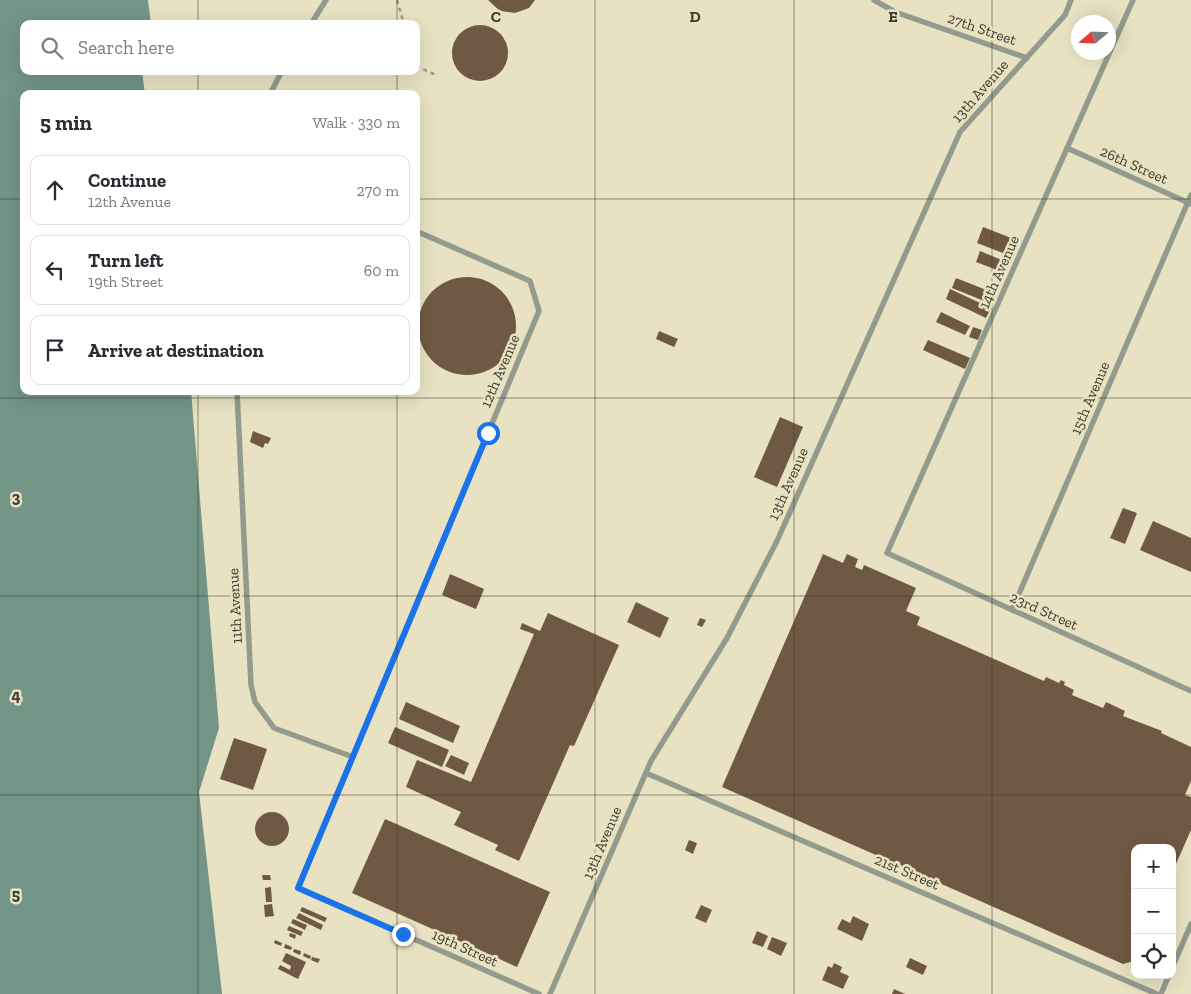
<!DOCTYPE html>
<meta charset="utf-8">
<style>
:root{--surface:#fff;--page:#f2f2f3;--text:#2b2b33;--muted:#7c7c81;--line:#e1e1e2}
body{margin:0;font-family:"Zilla Slab",serif;background:var(--page);color:var(--text)}
.controls{position:absolute;right:15px;bottom:15px;display:grid;overflow:hidden;border-radius:10px;box-shadow:0 5px 20px #0002}
.controls button{width:45px;height:45px;display:grid;place-items:center;padding:0;border:0;border-bottom:1px solid var(--line);background:var(--surface);color:var(--text);font:25px sans-serif}
.compass{position:absolute;left:1071px;top:15px;width:45px;height:45px;border-radius:50%;background:var(--surface);box-shadow:0 5px 20px #0002;rotate:251deg}
.stop{position:absolute;width:15px;height:15px;margin:-11px;border:4px solid #1a73e8;border-radius:50%;background:#fff}
.stop.end{background:#1a73e8;border-color:#fff;box-shadow:0 1px 5px #0008}
.list{margin:0;padding:0;list-style:none}
h2{display:flex;justify-content:space-between;align-items:center;height:65px;margin:0;padding:0 20px;font-size:21px}
h2 small{font-size:16px;font-weight:400;color:var(--muted)}
.list li{display:grid;grid-template-columns:32px 1fr auto;gap:15px;align-items:center;box-sizing:border-box;height:70px;margin:0 10px 10px;padding:0 10px;border:1px solid var(--line);border-radius:10px}
.list b{display:block;font-size:19px;white-space:nowrap}
.list p{margin:0;font-size:16px;white-space:nowrap;color:var(--muted)}
.list em{font-size:16px;font-style:normal;color:var(--muted)}
.icon{flex:none;width:28px;height:28px;fill:none;stroke:currentColor;stroke-width:2;stroke-linecap:round;stroke-linejoin:round}
.map{position:relative;flex:none;width:1191px;height:994px;overflow:hidden}
.search{position:absolute;background:var(--surface);box-shadow:0 5px 20px #0002;left:20px;top:20px;width:400px;height:55px;display:flex;align-items:center;gap:12px;box-sizing:border-box;padding:0 18px;border-radius:10px;color:var(--muted);font-size:19px}
.panel{position:absolute;background:var(--surface);box-shadow:0 5px 20px #0002;left:20px;top:90px;width:400px;height:305px;border-radius:10px}
.map>svg:first-child{display:block}
.water{fill:#729587}
.building{fill:#6f5944}
.lines{fill:none;stroke-linecap:round;stroke-linejoin:round}
.path{stroke:#9b9780;stroke-width:2.5;stroke-dasharray:4 4;stroke-linecap:butt}
.lane{stroke:#939b8f;stroke-width:5.5}
.route{stroke:#1a73e8;stroke-width:6}
.grid{fill:none;stroke:#3e3c2f;stroke-width:1;stroke-opacity:0.55}
.labels{text-anchor:middle;dominant-baseline:central;stroke-width:5;stroke-linejoin:round;paint-order:stroke}
.street-label{font-size:15px;fill:#3e3c2f;stroke:#e8e2c3}
.grid-label{font-size:16px;text-anchor:middle;font-weight:bold;fill:#3e3c2f;stroke:#e8e2c3;stroke-width:5;stroke-linejoin:round;paint-order:stroke}
</style>
<div class="map">
<svg width="1191" height="994" viewBox="0 0 1191 994">
<rect width="100%" height="100%" fill="#e8e2c3"/>
<polygon class="water" points="0,0 148,0 151,24 24,24 24,71 142,71 145,94 24,94 24,391 191,391 219,728 199,792 222,994 0,994"/>
<g class="building">
<polygon points="488,0 535,0 529,8 515,13 500,11"/>
<circle cx="480" cy="53" r="28"/>
<polygon points="983,227 1014,239 1008,255 977,243"/>
<polygon points="980,251 1009,263 1005,273 976,262"/>
<circle cx="467" cy="326" r="49"/>
<polygon points="956,278 994,293 989,303 952,288"/>
<polygon points="950,289 991,308 986,318 946,299"/>
<polygon points="941,312 970,326 965,335 936,322"/>
<polygon points="973,327 982,330 978,340 969,337"/>
<polygon points="659,331 678,339 674,347 656,339"/>
<polygon points="928,340 970,358 965,369 923,350"/>
<polygon points="780,417 803,427 777,487 754,477"/>
<polygon points="253,431 271,438 268,444 265,443 263,448 250,442"/>
<polygon points="1123,508 1137,513 1125,544 1110,538"/>
<polygon points="1153,521 1191,538 1191,572 1140,550"/>
<polygon points="823,554 843,563 847,554 858,559 855,567 862,570 864,565 916,588 906,611 920,617 917,625 1044,681 1046,677 1059,683 1061,680 1065,682 1064,685 1074,690 1072,695 1103,708 1106,702 1125,711 1123,716 1162,731 1161,733 1191,747 1191,781 1185,795 1191,797 1191,830 1172,873 1172,848 1135,848 1134,961 1123,964 722,787"/>
<polygon points="450,574 484,589 476,609 442,595"/>
<polygon points="636,602 669,618 660,638 627,622"/>
<polygon points="548,613 619,645 574,746 570,745 519,861 495,850 498,845 454,825 461,812 406,787 417,760 471,782 534,634 520,629 522,623 540,631"/>
<polygon points="700,618 706,620 702,627 697,625"/>
<polygon points="406,702 460,726 453,743 399,719"/>
<polygon points="395,727 449,750 442,767 388,743"/>
<polygon points="234,738 267,749 253,790 220,779"/>
<polygon points="451,755 469,763 464,775 445,766"/>
<circle cx="272" cy="829" r="17"/>
<polygon points="385,819 550,892 517,967 352,893"/>
<polygon points="689,840 697,843 693,854 685,850"/>
<polygon points="262,875 270,875 271,880 263,880"/>
<polygon points="271,887 272,902 266,902 265,888"/>
<polygon points="272,904 274,916 265,917 264,905"/>
<polygon points="701,905 712,910 706,923 695,918"/>
<polygon points="302,907 327,918 325,922 300,911"/>
<polygon points="299,913 323,925 321,930 296,918"/>
<polygon points="853,916 869,924 862,941 837,929 842,919 850,923"/>
<polygon points="293,919 307,925 305,930 291,923"/>
<polygon points="289,926 303,932 301,936 287,930"/>
<polygon points="757,931 768,936 763,947 752,943"/>
<polygon points="290,933 296,935 295,939 289,936"/>
<polygon points="772,937 787,943 781,956 767,949"/>
<polygon points="275,940 282,943 281,946 274,943"/>
<polygon points="285,944 292,947 291,950 284,948"/>
<polygon points="294,949 301,951 300,955 293,952"/>
<polygon points="286,953 306,962 298,979 278,969 280,965 290,970 291,966 282,961"/>
<polygon points="304,953 311,956 310,959 303,956"/>
<polygon points="312,957 320,959 318,963 311,960"/>
<polygon points="910,958 927,966 923,975 906,967"/>
<polygon points="834,963 842,967 840,972 849,976 843,989 822,980 828,966 832,968"/>
<polygon points="894,989 905,994 892,994"/>
</g>
<g class="lines">
<g class="path">
<polyline points="397,0 404,24"/>
<polyline points="416,66 436,75"/>
</g>
<g class="lane">
<polyline points="874,0 895,12 1027,58"/>
<polyline points="1133,0 887,553 1191,691"/>
<polyline points="311,24 326,0"/>
<polyline points="270,94 282,71"/>
<polyline points="1067,148 1191,204"/>
<polyline points="416,231 530,281 539,311 298,888 539,994"/>
<polyline points="237,391 251,685 255,702 274,728 353,757"/>
<polyline points="1012,610 1191,195"/>
<polyline points="646,773 1157,994"/>
<polyline points="1172,968 1191,924"/>
<polyline points="550,994 651,761 727,638 777,541 960,132 1065,15 1071,0"/>
<polyline points="1161,994 1169,975"/>
</g>
</g>
<g class="lines">
<polyline class="route" points="403,934 298,888 488,433"/>
</g>
<path class="grid" d="M198 0V24M397 0V24M595 0V994M794 0V994M992 0V994M198 71V94M397 71V94M0 199H24M416 199H1191M198 391V994M397 391V994M0 398H1191M0 596H1191M0 795H1191"/>
<g class="labels">
<g class="street-label">
<text transform="translate(982 29) rotate(19)">27th Street</text>
<text transform="translate(980 91) rotate(-49)">13th Avenue</text>
<text transform="translate(1134 165) rotate(24)">26th Street</text>
<text transform="translate(999 272) rotate(-66)">14th Avenue</text>
<text transform="translate(500 371) rotate(-67)">12th Avenue</text>
<text transform="translate(1090 398) rotate(-67)">15th Avenue</text>
<text transform="translate(788 484) rotate(-66)">13th Avenue</text>
<text transform="translate(235 606) rotate(-93)">11th Avenue</text>
<text transform="translate(1044 611) rotate(24)">23rd Street</text>
<text transform="translate(602 843) rotate(-67)">13th Avenue</text>
<text transform="translate(907 872) rotate(23)">21st Street</text>
<text transform="translate(465 948) rotate(24)">19th Street</text>
</g>
</g>
<g class="grid-label">
<text x="496" y="22">C</text>
<text x="695" y="22">D</text>
<text x="893" y="22">E</text>
<text x="16" y="503">3</text>
<text x="16" y="701">4</text>
<text x="16" y="900">5</text>
</g>
</svg>
<div class="controls">
<button>+</button>
<button>−</button>
<button><svg class="icon" aria-label="locate" viewBox="0 0 24 24"><circle cx="12" cy="12" r="6"/><path d="M12 2v4M12 18v4M2 12h4M18 12h4"/></svg></button>
</div>
<svg class="compass" viewBox="-18 -18 36 36"><path d="M0-13l5 13h-10z" fill="#e53935"/><path d="M0 13l5-13h-10z" fill="#7c7c81"/></svg>
<div class="stop" style="left:488px;top:433px"></div>
<div class="stop end" style="left:403px;top:934px"></div>
<div class="search"><svg class="icon" aria-label="search" viewBox="0 0 24 24"><circle cx="10" cy="10" r="6"/><path d="M15 15l6 6"/></svg>Search here</div>
<section class="panel">
<h2>5 min<small>Walk · 330 m</small></h2>
<ul class="list">
<li><svg class="icon" aria-label="ahead" viewBox="0 0 24 24"><path d="M12 20V5M6 11l6-6 6 6"/></svg><div><b>Continue</b><p>12th Avenue</p></div><em>270 m</em></li>
<li><svg class="icon" aria-label="left" viewBox="0 0 24 24"><path d="M17 20v-9H6M10 6l-5 5 5 5"/></svg><div><b>Turn left</b><p>19th Street</p></div><em>60 m</em></li>
<li><svg class="icon" aria-label="arrive" viewBox="0 0 24 24"><path d="M6 21V4h12l-3 4 3 4H6"/></svg><div><b>Arrive at destination</b></div></li>
</ul>
</section>
</div>
